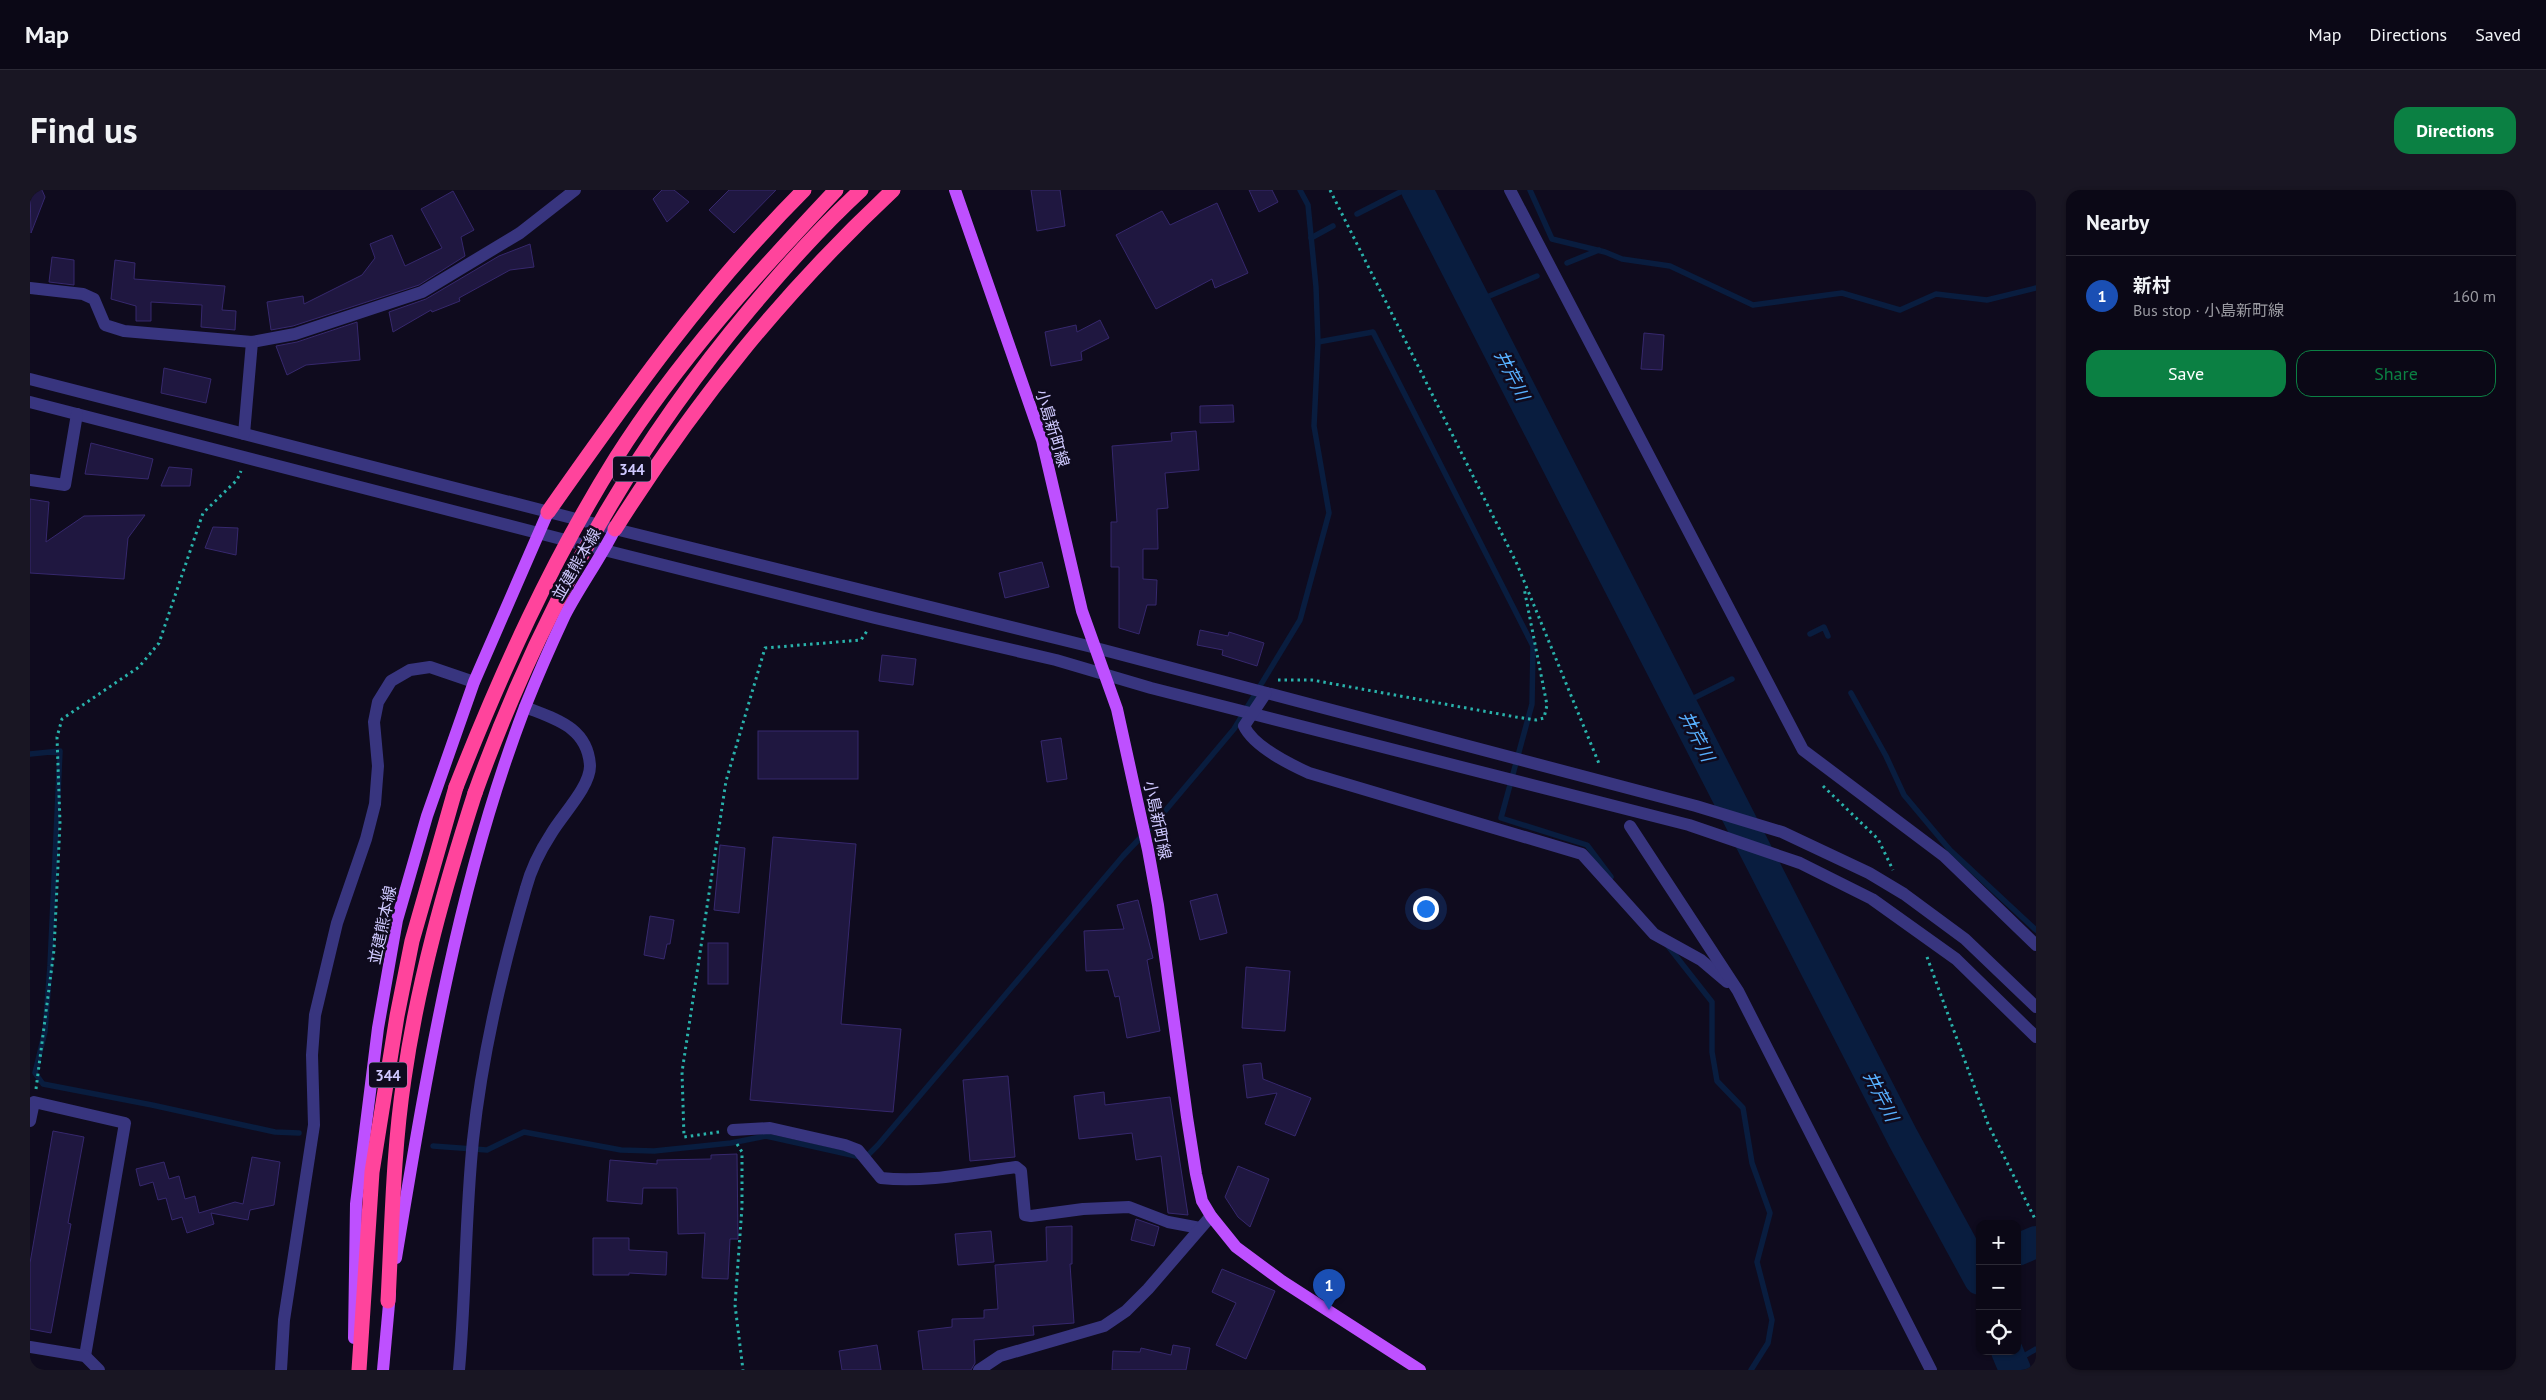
<!DOCTYPE html>
<meta charset="utf-8">
<style>
:root{--surface:#0b0816;--page:#191623;--text:#f1f3f6;--muted:#9a9aa1;--line:#2b2935;--accent:#0b8043}
body{margin:0;font-family:"PT Sans","Noto Sans JP",sans-serif;background:var(--page);color:var(--text)}
.controls{position:absolute;right:15px;bottom:15px;display:grid;overflow:hidden;border-radius:10px;box-shadow:0 1px 4px #0004}
.controls button{width:45px;height:45px;display:grid;place-items:center;padding:0;border:0;border-bottom:1px solid var(--line);background:var(--surface);color:var(--text);font:25px sans-serif}
.you{position:absolute;left:1395px;top:718px;width:18px;height:18px;margin:-12px;border:4px solid #fff;border-radius:50%;background:#1a73e8;box-shadow:0 0 0 8px #1a73e833}
.badge{display:grid;place-items:center;width:32px;height:32px;border-radius:50%;background:var(--accent);color:#fff;font-size:16px;font-weight:700}
.pin{position:absolute;translate:-50% -41px;filter:drop-shadow(0 1px 2px #0008)}
.pin::after{content:'';position:absolute;top:26px;width:18px;height:15px;background:inherit;clip-path:polygon(0 0,100% 0,50% 100%)}
.list{margin:0;padding:0;list-style:none}
h2{display:flex;justify-content:space-between;align-items:center;height:65px;margin:0;padding:0 20px;font-size:21px}
h2 small{font-size:16px;font-weight:400;color:var(--muted)}
.list li{display:grid;grid-template-columns:32px 1fr auto;gap:15px;align-items:center;box-sizing:border-box;height:80px;padding:0 20px;border-top:1px solid var(--line)}
.list b{display:block;font-size:19px;white-space:nowrap}
.list p{margin:0;font-size:16px;white-space:nowrap;color:var(--muted)}
.list em{font-size:16px;font-style:normal;color:var(--muted)}
.actions{display:flex;gap:10px;padding:15px 20px}
.actions a{flex:1;padding:11px 0;border:1px solid var(--accent);border-radius:15px;text-align:center;font-size:18px;color:var(--accent)}
.actions .main{background:var(--accent);color:#fff}
.icon{flex:none;width:28px;height:28px;fill:none;stroke:currentColor;stroke-width:2;stroke-linecap:round;stroke-linejoin:round}
.map{position:relative;flex:none;width:2006px;height:1180px;overflow:hidden;border-radius:15px}
header{display:flex;align-items:center;gap:30px;box-sizing:border-box;height:70px;padding:0 25px;background:var(--surface);border-bottom:1px solid var(--line)}
header strong{font-size:24px}
nav{display:flex;gap:28px;margin-inline-start:auto;font-size:18px}
.intro{display:flex;align-items:center;justify-content:space-between;box-sizing:border-box;height:120px;padding:0 30px}
h1{margin:0;font-size:35px}
.button{padding:12px 22px;border-radius:15px;background:var(--accent);color:#fff;font-size:18px;font-weight:700}
main{display:flex;gap:30px;padding:0 30px}
aside{flex:1;background:var(--surface);border-radius:15px;box-shadow:0 1px 4px #0004}
.map>svg:first-child{display:block}
.lines{fill:none;stroke-linecap:round;stroke-linejoin:round}
.stream{stroke:#091d3f;stroke-width:5.5}
.river{stroke:#091d3f;stroke-width:32}
.building{fill:#1f1740;stroke:#36286d}
.path{stroke:#29b2ab;stroke-width:3;stroke-dasharray:2.5 4;stroke-linecap:butt}
.minor{stroke:#38357f;stroke-width:12}
.major{stroke:#be50ff;stroke-width:12}
.highway{stroke:#ff449c;stroke-width:15}
.highway-bridge{stroke:#ff449c;stroke-width:15}
.labels{text-anchor:middle;dominant-baseline:central;stroke-width:5;stroke-linejoin:round;paint-order:stroke}
.shield{fill:#0f0b1e;stroke:#9590bc;stroke-width:1}
.shield-label{font-size:15px;font-weight:bold;fill:#cfc9ff}
.street-label{font-size:16px;fill:#cfc9ff;stroke:#0f0b1e}
.water-label{font-size:18px;font-style:italic;fill:#57b0ff;stroke:#0f0b1e}
</style>
<header>
<strong>Map</strong>
<nav><a>Map</a><a>Directions</a><a>Saved</a></nav>
</header>
<div class="intro"><h1>Find us</h1><a class="button">Directions</a></div>
<main>
<div class="map">
<svg width="2006" height="1180" viewBox="0 0 2006 1180">
<rect width="100%" height="100%" fill="#0f0b1e"/>
<g class="lines">
<g class="stream">
<polyline points="1500,0 1522,49 1575,62 1592,69 1640,76 1723,115 1812,103 1870,120 1906,104 1957,110 2006,98"/>
<polyline points="1327,24 1374,0"/>
<polyline points="1281,48 1303,36"/>
<polyline points="1537,73 1569,60"/>
<polyline points="1445,112 1507,86"/>
<polyline points="1288,152 1343,142 1503,456 1502,514 1471,628 1557,655 1581,687"/>
<polyline points="1780,444 1794,437 1798,446"/>
<polyline points="1821,503 1856,566 1874,605 1920,660 2006,740"/>
<polyline points="1652,514 1702,489"/>
<polyline points="0,564 30,561 20,776 15,841 5,883 13,894 122,915 245,942 269,943"/>
<polyline points="1638,756 1682,812 1682,862 1687,891 1713,918 1722,973 1740,1023 1727,1072 1742,1130 1738,1153 1721,1180"/>
<polyline points="403,956 457,960 494,942 591,960 624,961 701,953 736,946 835,968 848,955 1093,666 1130,627 1204,539 1270,430 1299,323 1284,236 1288,152 1286,97 1278,15 1270,0"/>
<polyline points="1982,1173 2006,1159"/>
</g>
<g class="river">
<polyline points="1387,0 1873,948 1950,1089"/>
<polyline points="1987,1060 2006,1052"/>
<polyline points="1977,1161 1985,1180"/>
</g>
</g>
<g class="building">
<polygon points="0,0 12,0 15,7 1,43"/>
<polygon points="632,0 644,0 659,12 637,32 623,9"/>
<polygon points="699,0 746,0 704,43 679,20"/>
<polygon points="1001,0 1030,0 1035,36 1007,41"/>
<polygon points="1219,0 1242,0 1248,12 1229,22"/>
<polygon points="423,1 444,40 431,47 435,66 389,95 263,136 241,140 237,112 273,106 274,114 332,85 345,68 340,54 362,45 375,76 412,58 391,19"/>
<polygon points="1187,13 1218,83 1185,98 1182,89 1126,119 1086,45 1132,21 1140,35"/>
<polygon points="500,54 504,77 480,80 429,108 430,111 402,122 401,120 363,142 359,122 396,109 469,66"/>
<polygon points="22,67 44,70 44,95 19,92"/>
<polygon points="85,70 105,73 104,89 195,96 192,120 206,121 205,140 171,137 172,115 121,112 121,131 106,131 106,116 81,109"/>
<polygon points="1070,130 1079,148 1051,162 1052,170 1021,176 1015,142 1046,135 1047,142"/>
<polygon points="327,132 330,170 276,175 257,185 246,156 267,152"/>
<polygon points="1614,143 1634,145 1632,180 1611,179"/>
<polygon points="134,178 181,189 176,213 131,203"/>
<polygon points="1203,215 1204,232 1170,233 1170,216"/>
<polygon points="1166,241 1169,280 1135,283 1138,318 1127,319 1128,359 1113,359 1113,389 1127,390 1126,415 1117,415 1109,444 1089,438 1089,377 1081,377 1081,332 1087,332 1082,256 1142,251 1141,243"/>
<polygon points="61,253 123,269 118,289 55,284"/>
<polygon points="139,277 162,279 160,296 131,296"/>
<polygon points="0,309 19,312 16,352 54,326 115,325 98,348 94,389 0,383"/>
<polygon points="183,337 208,338 206,365 175,358"/>
<polygon points="1012,372 1019,397 975,408 969,383"/>
<polygon points="1170,440 1198,446 1199,442 1234,453 1227,476 1192,465 1193,460 1167,455"/>
<polygon points="852,465 886,469 883,495 849,491"/>
<rect x="728" y="541" width="100" height="48"/>
<polygon points="1031,548 1037,589 1017,592 1011,551"/>
<polygon points="743,647 826,654 811,834 871,839 863,922 720,910"/>
<polygon points="690,655 715,658 709,723 684,720"/>
<polygon points="1187,704 1197,743 1170,750 1160,711"/>
<polygon points="1108,710 1123,768 1117,770 1130,841 1097,848 1089,806 1085,807 1078,780 1056,781 1054,741 1094,739 1087,715"/>
<polygon points="620,726 644,730 640,754 637,754 634,769 614,765"/>
<rect x="678" y="753" width="20" height="41"/>
<polygon points="1216,777 1260,781 1255,841 1212,838"/>
<polygon points="1231,873 1233,889 1281,908 1265,946 1235,934 1247,903 1217,908 1213,875"/>
<polygon points="978,886 985,967 940,971 933,890"/>
<polygon points="1074,902 1075,915 1140,907 1158,1025 1138,1023 1131,966 1106,970 1102,943 1049,949 1044,906"/>
<polygon points="23,941 54,947 38,1033 41,1034 21,1143 0,1139 0,1073"/>
<polygon points="707,964 708,1049 700,1049 698,1089 672,1088 675,1043 648,1044 647,998 613,998 612,1014 577,1011 580,970 627,974 627,970 681,969 681,965"/>
<polygon points="222,967 250,972 244,1015 220,1020 218,1030 181,1023 184,1034 157,1043 152,1027 142,1030 136,1008 128,1010 123,992 110,996 106,979 134,972 139,989 149,986 155,1009 165,1006 169,1023 205,1012 213,1014"/>
<polygon points="1208,976 1239,989 1220,1037 1208,1027 1195,1007"/>
<polygon points="1106,1029 1129,1037 1124,1056 1101,1050"/>
<polygon points="1042,1036 1042,1074 1040,1074 1044,1133 1003,1136 1004,1145 944,1150 945,1173 941,1180 893,1180 888,1141 922,1137 922,1129 954,1128 954,1120 968,1119 965,1075 1017,1071 1016,1037"/>
<polygon points="961,1041 964,1072 928,1075 925,1044"/>
<polygon points="563,1048 599,1048 599,1060 637,1062 636,1085 599,1083 599,1085 563,1085"/>
<polygon points="1192,1079 1245,1101 1216,1169 1186,1155 1206,1113 1182,1102"/>
<polygon points="847,1155 851,1180 812,1180 809,1161"/>
<polygon points="1143,1155 1160,1158 1156,1180 1082,1180 1083,1161 1110,1162 1111,1158 1141,1165"/>
</g>
<g class="lines">
<g class="path">
<polyline points="1300,0 1487,374 1570,576"/>
<polyline points="1248,490 1282,490 1486,527 1506,530 1514,528 1517,515 1494,398"/>
<polyline points="1793,596 1848,649 1863,680"/>
<polyline points="1897,767 1958,934 2006,1031"/>
<polyline points="6,899 24,760 30,633 27,547 32,529 109,477 129,453 173,323 207,290 211,281"/>
<polyline points="689,942 654,947 652,882 696,591 735,458 831,450 837,441"/>
<polyline points="707,954 712,962 712,1017 705,1115 713,1180"/>
</g>
<g class="minor">
<polyline points="1480,0 1773,560 1914,666 2006,755"/>
<polyline points="0,98 53,104 64,109 75,135 94,141 222,152 265,144 392,102 490,43 545,0"/>
<polyline points="0,189 585,339 1066,458 1666,616 1752,642 1839,683 1874,704 1935,749 2006,817"/>
<polyline points="0,212 574,360 845,428 1026,470 1121,498 1659,635 1770,673 1842,709 1926,769 2006,847"/>
<polyline points="214,244 222,152"/>
<polyline points="0,290 35,295 47,224"/>
<path d="M1236 503 1214 536C1224 557 1259 574 1279 583L1552 664 1624 744 1671 770 1697 792"/>
<polyline points="1600,636 1708,801 1901,1180"/>
<polyline points="0,931 4,912 95,933 55,1166"/>
<path d="M703 940 740 938 815 955 828 960 851 988C895 993 942 983 986 977L991 981 995 1025 1001 1026 1053 1019 1099 1017 1138 1032 1170 1038"/>
<polyline points="0,1157 55,1166 69,1180"/>
<polyline points="251,1180 254,1130 284,935 282,865 285,825 307,733 336,649 345,614 348,576 344,532 348,512 361,491 380,480 400,477 444,492"/>
<path d="M429 1180C436 1103 435 1027 443 950 452 865 472 780 496 698 501 679 510 661 521 644 532 625 560 597 560 576 558 537 525 529 495 517"/>
<polyline points="949,1180 970,1166 1074,1136 1096,1121 1118,1099 1181,1026"/>
</g>
<g class="major">
<polyline points="925,0 1012,250 1052,421 1087,519 1118,660 1128,715 1157,927 1166,984 1172,1011 1181,1026 1206,1057 1252,1091 1390,1180"/>
<path d="M366 1068C397 881 427 695 495 517 507 487 521 455 535 425 550 396 570 369 585 339"/>
<polyline points="324,1148 326,1014 348,838 367,730 397,626 444,492 518,322"/>
<polyline points="353,1180 360,1103"/>
</g>
<g class="highway">
<path d="M518 322C599 207 674 100 774 0"/>
<path d="M585 339C666 211 752 104 863 0"/>
<path d="M358 1111C362 1037 363 962 374 889 388 791 415 696 445 603"/>
<polyline points="329,1180 342,982 367,826 382,751 426,597"/>
</g>
<g class="highway-bridge">
<path d="M426 597C471 483 521 372 586 268 648 170 727 84 806 0"/>
<path d="M445 603C509 425 598 264 720 119 755 77 791 37 831 0"/>
</g>
</g>
<g class="labels">
<g class="shield">
<rect x="583" y="266.5" width="38" height="25" rx="4"/>
<rect x="339" y="872.5" width="38" height="25" rx="4"/>
</g>
<g class="shield-label">
<text x="602" y="279">344</text>
<text x="358" y="885">344</text>
</g>
<g class="street-label">
<text transform="translate(1023 238) rotate(73)">小島新町線</text>
<text transform="translate(546 374) rotate(-60)">並建熊本線</text>
<text transform="translate(1128 630) rotate(78)">小島新町線</text>
<text transform="translate(352 735) rotate(-78)">並建熊本線</text>
</g>
<g class="water-label">
<text transform="translate(1482 185) rotate(63)">井芹川</text>
<text transform="translate(1667 546) rotate(63)">井芹川</text>
<text transform="translate(1851 906) rotate(63)">井芹川</text>
</g>
</g>
</svg>
<div class="controls">
<button>+</button>
<button>−</button>
<button><svg class="icon" aria-label="locate" viewBox="0 0 24 24"><circle cx="12" cy="12" r="6"/><path d="M12 2v4M12 18v4M2 12h4M18 12h4"/></svg></button>
</div>
<div class="you"></div>
<div class="pin badge" style="left:1299px;top:1120px;background:#1a4fb4">1</div>
</div>
<aside>
<h2>Nearby<small></small></h2>
<ul class="list">
<li><span class="badge" style="background:#1a4fb4">1</span><div><b>新村</b><p>Bus stop · 小島新町線</p></div><em>160 m</em></li>
</ul>
<div class="actions"><a class="main">Save</a><a>Share</a></div>
</aside>
</main>
